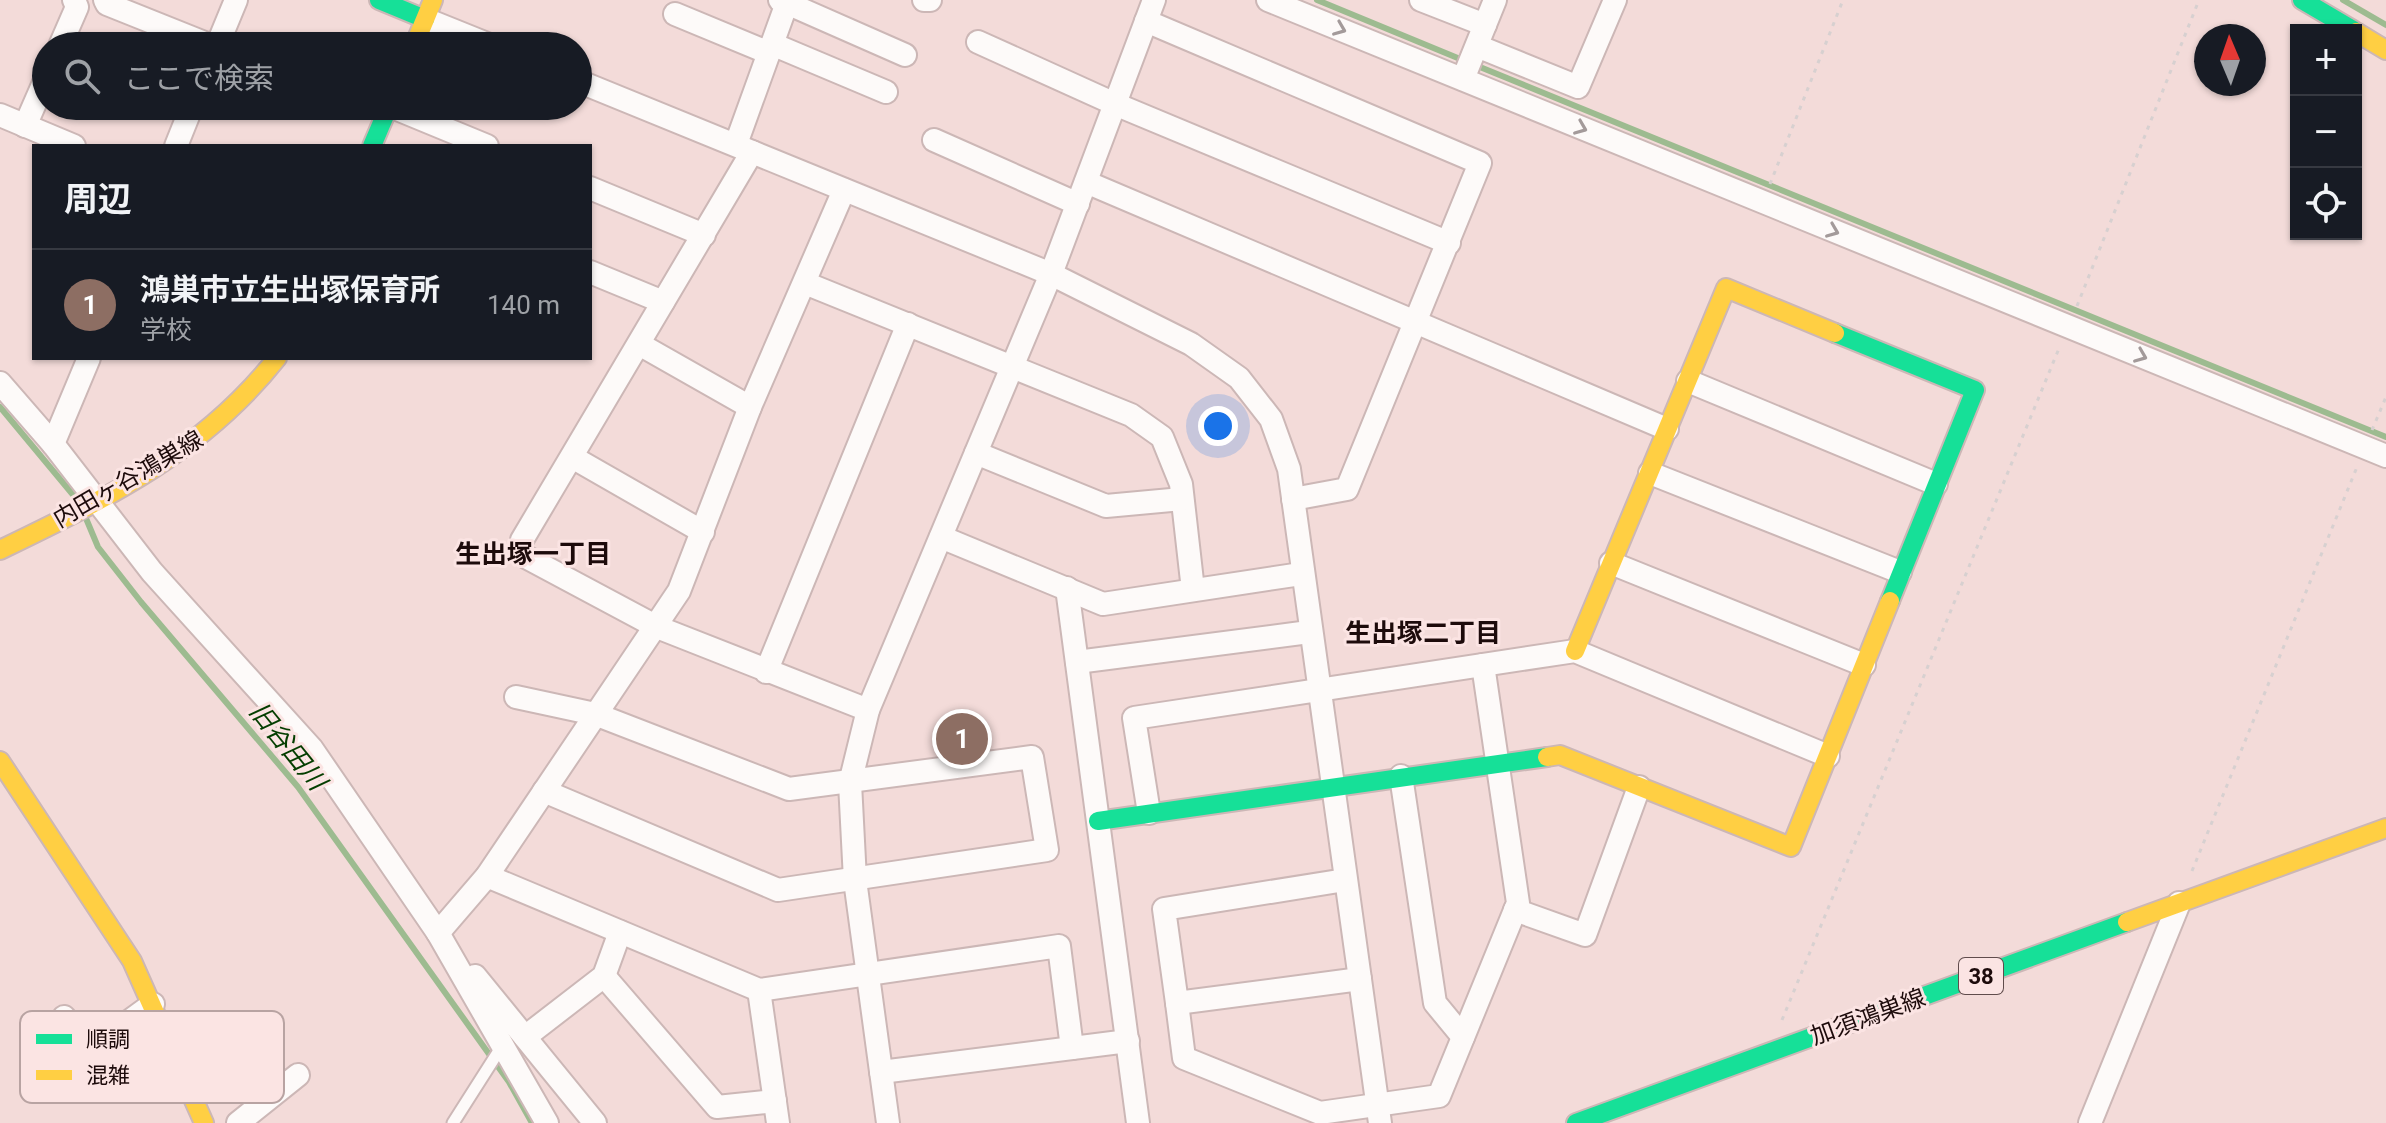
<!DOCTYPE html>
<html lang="ja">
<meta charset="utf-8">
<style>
:root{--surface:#171b24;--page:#20242c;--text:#f1f3f6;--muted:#9ea1a6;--line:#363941;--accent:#d93025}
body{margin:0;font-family:Roboto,"Noto Sans JP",sans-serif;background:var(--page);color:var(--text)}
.controls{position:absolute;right:24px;top:24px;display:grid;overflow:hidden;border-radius:0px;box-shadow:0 2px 6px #0004}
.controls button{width:72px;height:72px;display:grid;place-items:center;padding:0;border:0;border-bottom:2px solid var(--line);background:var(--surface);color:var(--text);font:40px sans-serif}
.compass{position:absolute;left:2194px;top:24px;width:72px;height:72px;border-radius:50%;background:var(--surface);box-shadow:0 2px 6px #0004;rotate:358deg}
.you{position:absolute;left:1218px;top:426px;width:28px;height:28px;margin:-20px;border:6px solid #fff;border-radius:50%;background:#1a73e8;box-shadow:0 0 0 12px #1a73e833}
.badge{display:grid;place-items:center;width:52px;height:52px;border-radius:50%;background:var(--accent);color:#fff;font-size:26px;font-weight:700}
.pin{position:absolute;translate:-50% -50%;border:4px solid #fff;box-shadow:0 2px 8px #0006}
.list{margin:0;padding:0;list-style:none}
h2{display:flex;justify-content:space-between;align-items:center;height:104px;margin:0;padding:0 32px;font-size:34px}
h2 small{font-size:26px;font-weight:400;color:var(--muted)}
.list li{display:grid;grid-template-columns:52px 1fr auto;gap:24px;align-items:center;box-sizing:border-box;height:112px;padding:0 32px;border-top:2px solid var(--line)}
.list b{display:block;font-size:30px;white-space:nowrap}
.list p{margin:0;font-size:26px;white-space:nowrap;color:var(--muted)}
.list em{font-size:26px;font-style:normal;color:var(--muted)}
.icon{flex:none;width:44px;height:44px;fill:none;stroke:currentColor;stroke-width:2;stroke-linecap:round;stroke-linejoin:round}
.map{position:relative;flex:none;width:2386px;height:1123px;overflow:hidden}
.search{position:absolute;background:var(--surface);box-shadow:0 2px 6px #0004;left:32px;top:32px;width:560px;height:88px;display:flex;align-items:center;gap:20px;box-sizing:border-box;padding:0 28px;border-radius:44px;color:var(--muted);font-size:30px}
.panel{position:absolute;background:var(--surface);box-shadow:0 2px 6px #0004;left:32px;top:144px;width:560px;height:216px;border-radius:0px}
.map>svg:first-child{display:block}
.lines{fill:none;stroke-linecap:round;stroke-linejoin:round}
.stream{stroke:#9dbb90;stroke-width:6}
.lane-casing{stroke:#ccb7b6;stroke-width:15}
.street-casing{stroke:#ccb7b6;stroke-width:26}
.fast-casing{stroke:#ccb7b6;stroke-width:22}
.slow-casing{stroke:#ccb7b6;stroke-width:22}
.path{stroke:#d7d0d0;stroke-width:3;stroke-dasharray:4 6;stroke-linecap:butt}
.lane{stroke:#fdfaf9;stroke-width:11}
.street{stroke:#fdfaf9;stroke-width:22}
.fast{stroke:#16e098;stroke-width:18}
.slow{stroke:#ffcf43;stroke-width:18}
.oneway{stroke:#a39a9a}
.labels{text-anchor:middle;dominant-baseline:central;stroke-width:6;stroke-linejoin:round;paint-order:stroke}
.shield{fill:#fbe4e3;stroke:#604c4c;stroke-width:2}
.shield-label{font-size:22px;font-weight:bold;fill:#1d0b0b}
.street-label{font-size:24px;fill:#1d0b0b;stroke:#fbe4e3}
.neighbourhood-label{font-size:26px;font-weight:bold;fill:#1d0b0b;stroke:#fbe4e3}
.water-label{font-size:26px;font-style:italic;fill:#043e00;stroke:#fbe4e3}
.key{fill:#fbe4e3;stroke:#b8a3a2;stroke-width:2}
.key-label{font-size:22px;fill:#1d0b0b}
</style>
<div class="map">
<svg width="2386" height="1123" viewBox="0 0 2386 1123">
<rect width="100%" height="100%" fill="#f3dbd9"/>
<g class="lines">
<g class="stream">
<polyline points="1317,0 1465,61"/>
<polyline points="2343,0 2386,25"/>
<polyline points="1475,65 2386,437"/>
<polyline points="0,407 79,502"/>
<polyline points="85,516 98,547 141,602 298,787 509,1082 532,1123"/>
</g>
<g class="lane-casing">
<polyline id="lane" points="453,1123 502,1046"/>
</g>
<g class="street-casing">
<g id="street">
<polyline points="105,0 107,4 212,46"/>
<polyline points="780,0 905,55"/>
<polyline points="924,0 930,0"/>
<polyline points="1268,0 2386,456"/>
<polyline points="1421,0 1485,25"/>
<polyline points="675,14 769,53"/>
<polyline points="425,19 492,46"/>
<polyline points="1146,21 1480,163 1347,489 1293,499"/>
<polyline points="978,42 1115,104 1449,243"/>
<polyline points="772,44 886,92"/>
<polyline points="60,46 77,7 74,0"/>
<polyline points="217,46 236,0"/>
<polyline points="1477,46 1578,87 1615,0"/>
<polyline points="1463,79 1495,0"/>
<polyline points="578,81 1051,274 1191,344 1239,378 1271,419 1289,469 1380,1123"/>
<polyline points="390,106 487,146"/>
<polyline points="0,115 74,146"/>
<polyline points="25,126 46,78"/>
<polyline points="934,140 1078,204"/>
<polyline points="736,144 788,0"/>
<polyline points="176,146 192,106"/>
<polyline points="752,152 522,540 520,549 526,557 657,627 868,710"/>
<polyline points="1086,182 1667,429"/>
<polyline points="590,188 704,235"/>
<polyline points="590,272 663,302"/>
<polyline points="805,283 1131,415 1162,437 1181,484 1193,590"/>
<polyline points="639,344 750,407"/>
<polyline points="1688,381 1936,484"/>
<polyline points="0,383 53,444 152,572 312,749 438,933 547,1123"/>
<polyline points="53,444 89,358"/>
<polyline points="976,453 1106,506 1182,499"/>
<polyline points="572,457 703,532"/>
<polyline points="1650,473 1900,572"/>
<polyline points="941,537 1103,604 1301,574"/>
<polyline points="1611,563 1864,665"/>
<polyline points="1067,588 1138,1123"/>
<polyline points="1077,662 1309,632"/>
<polyline points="766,672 908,324"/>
<polyline points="516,697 595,714 789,789 1032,757 1047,850 778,890 544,791"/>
<polyline points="1401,776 1435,1003 1463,1037"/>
<polyline points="1149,813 1134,718 1575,651 1828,756"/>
<polyline points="487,876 759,990 1059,946 1072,1048"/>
<polyline points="1345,880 1164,909 1177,1003 1360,979"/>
<polyline points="1515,910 1585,935 1639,787"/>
<polyline points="438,933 487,876 679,591 750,407 844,190"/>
<polyline points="475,976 595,1123"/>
<polyline points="604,976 717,1107 775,1101"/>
<polyline points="759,990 778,1123"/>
<polyline points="1177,1003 1184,1058 1320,1113 1439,1096 1518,903 1483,665"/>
<polyline points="64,1017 89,1048"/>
<polyline points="525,1037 604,976 620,932"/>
<polyline points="65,1068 153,1004"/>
<polyline points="881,1072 1128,1041"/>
<polyline points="186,1085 247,1038"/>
<polyline points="238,1123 298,1075"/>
<polyline points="888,1123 855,880 850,783 868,710 1051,274 1154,0"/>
<polyline points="2090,1123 2179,903"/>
</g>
</g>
<g class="fast-casing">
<g id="fast">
<polyline points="379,0 425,19"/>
<polyline points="2302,0 2353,30"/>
<polyline points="372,146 389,106"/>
<polyline points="1835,333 1975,390 1890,601"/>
<polyline points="1098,821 1547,757"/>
<polyline points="1576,1123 2127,922"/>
</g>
</g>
<g class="slow-casing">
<g id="slow">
<polyline points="2356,32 2386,50"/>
<polyline points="414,46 433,0"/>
<path d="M0 550C107 498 202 453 277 358"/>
<polyline points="1575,651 1726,288 1835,333"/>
<polyline points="1547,757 1560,755 1791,847 1890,601"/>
<polyline points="0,761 132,961 204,1123"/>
<polyline points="2127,922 2386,828"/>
</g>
</g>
<g class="path">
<polyline points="1770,184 1843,0"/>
<polyline points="2077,306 2199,0"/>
<polyline points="2372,430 2386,397"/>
<polyline points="2192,871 2357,467"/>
<polyline points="1782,1020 2060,346"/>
</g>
<use href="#lane" class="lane"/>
<use href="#street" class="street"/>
<use href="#fast" class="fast"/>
<use href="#slow" class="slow"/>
</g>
<defs><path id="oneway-chevron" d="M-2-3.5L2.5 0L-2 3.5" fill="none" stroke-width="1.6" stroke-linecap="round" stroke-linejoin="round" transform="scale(2)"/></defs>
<g class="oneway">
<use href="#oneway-chevron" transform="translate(1340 29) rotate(22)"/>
<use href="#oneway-chevron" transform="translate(1581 128) rotate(22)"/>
<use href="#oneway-chevron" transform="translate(1833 231) rotate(22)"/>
<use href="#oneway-chevron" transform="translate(2141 356) rotate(22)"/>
</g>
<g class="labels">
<rect class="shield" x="1959" y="958" width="44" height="36" rx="6"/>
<g class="shield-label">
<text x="1981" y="976">38</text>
</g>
<g class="street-label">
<text transform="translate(128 479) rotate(-30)">内田ヶ谷鴻巣線</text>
<text transform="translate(1868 1017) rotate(-20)">加須鴻巣線</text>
</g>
<g class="neighbourhood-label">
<text x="533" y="554">生出塚一丁目</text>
<text x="1423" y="633">生出塚二丁目</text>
</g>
<g class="water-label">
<text transform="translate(288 746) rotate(51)">旧谷田川</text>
</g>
</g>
<rect x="20" y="1011" width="264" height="92" rx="12" class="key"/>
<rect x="36" y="1034" width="36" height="10" fill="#16e098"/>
<rect x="36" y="1070" width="36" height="10" fill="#ffcf43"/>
<g class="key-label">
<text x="86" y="1047">順調</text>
<text x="86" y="1083">混雑</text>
</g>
</svg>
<div class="controls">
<button>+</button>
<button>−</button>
<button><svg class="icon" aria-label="locate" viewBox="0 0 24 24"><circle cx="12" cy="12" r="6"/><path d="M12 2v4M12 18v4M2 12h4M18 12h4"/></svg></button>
</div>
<svg class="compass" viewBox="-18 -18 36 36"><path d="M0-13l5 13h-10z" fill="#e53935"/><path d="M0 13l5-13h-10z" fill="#9ea1a6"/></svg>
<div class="you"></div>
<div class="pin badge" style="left:962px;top:739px;background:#8d6e63">1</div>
<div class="search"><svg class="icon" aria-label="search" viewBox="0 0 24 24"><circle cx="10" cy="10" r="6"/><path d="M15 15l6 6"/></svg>ここで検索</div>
<section class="panel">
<h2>周辺<small></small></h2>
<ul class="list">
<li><span class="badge" style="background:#8d6e63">1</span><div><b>鴻巣市立生出塚保育所</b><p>学校</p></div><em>140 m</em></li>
</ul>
</section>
</div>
